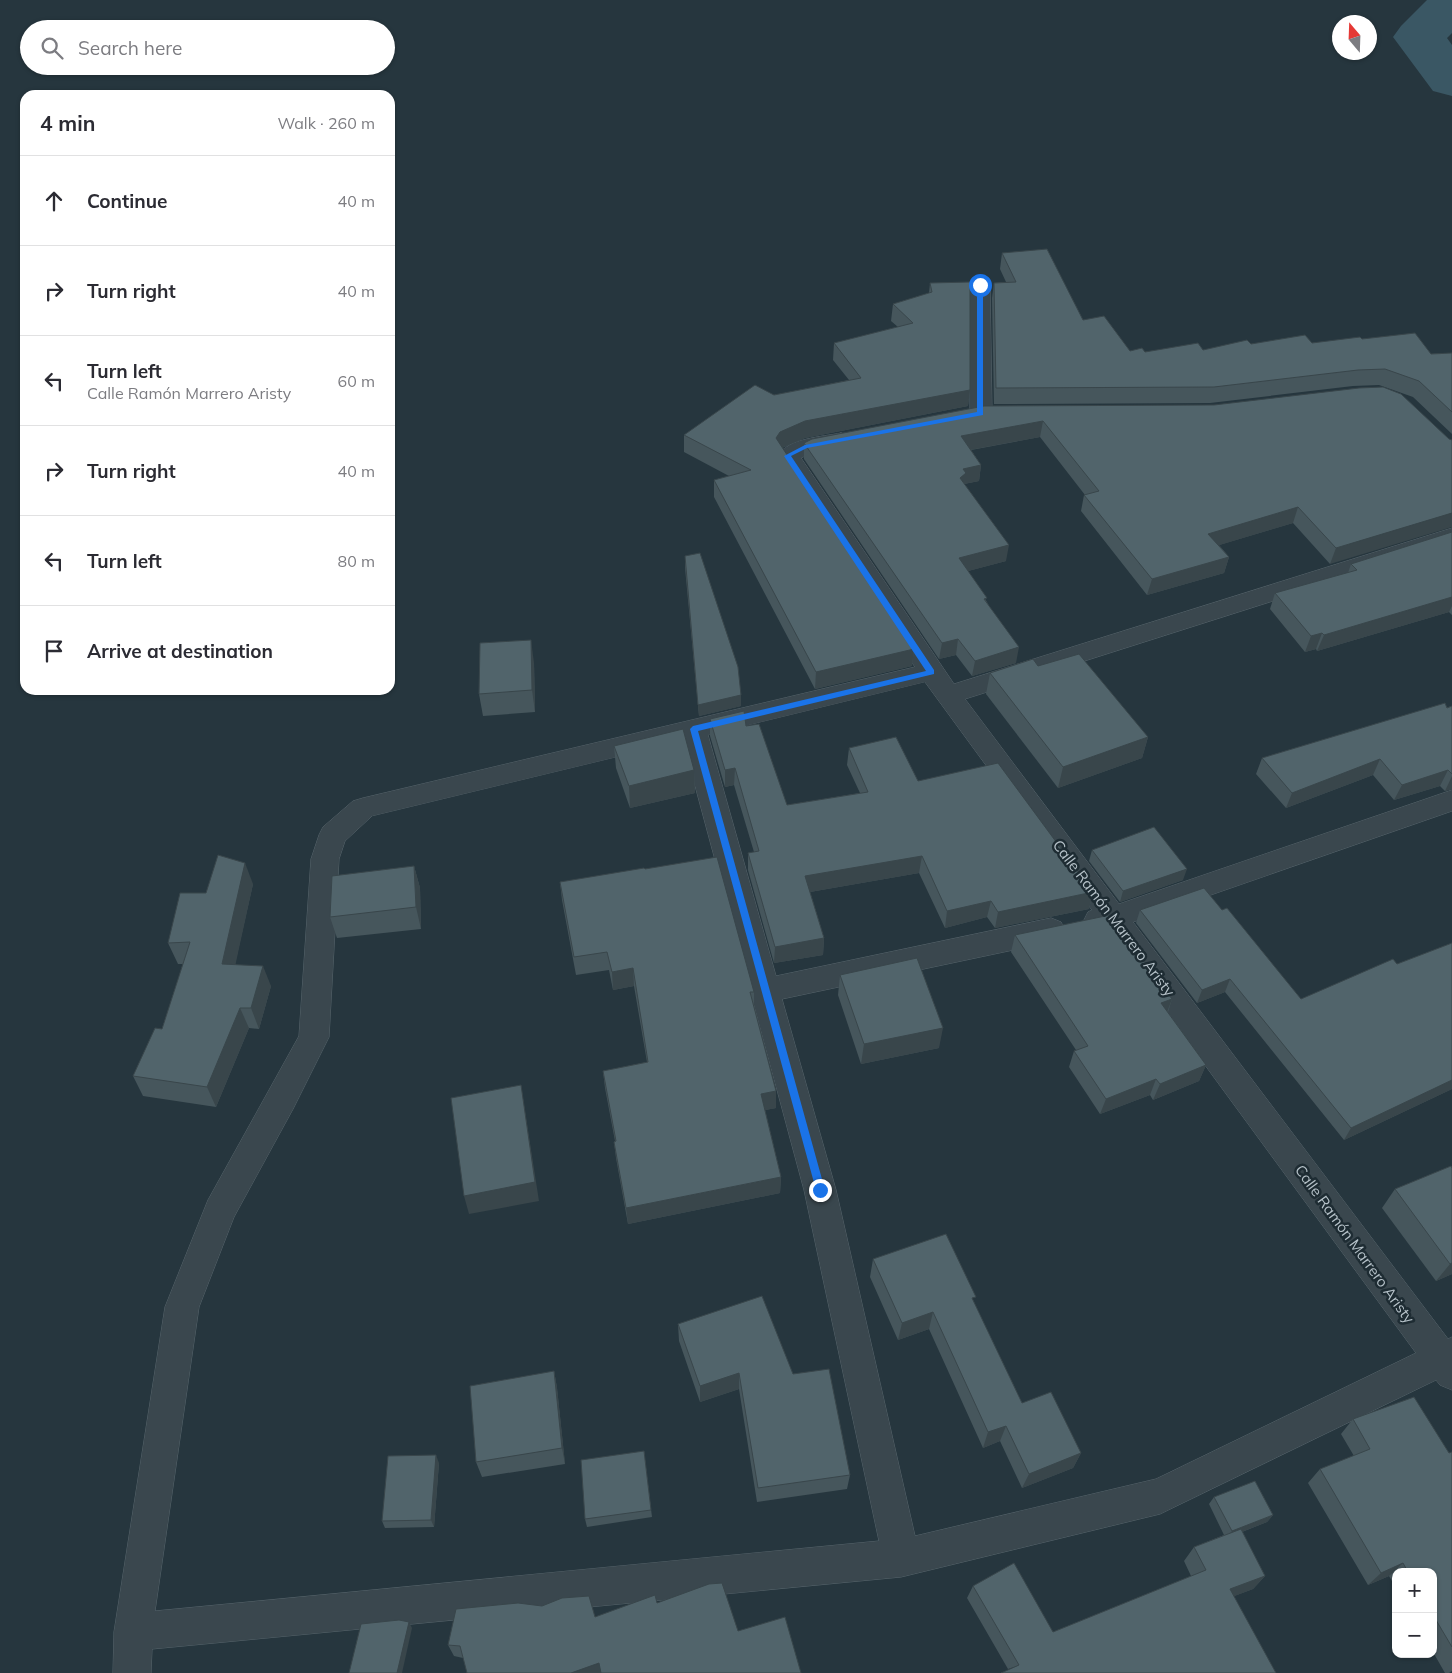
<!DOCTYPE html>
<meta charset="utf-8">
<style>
:root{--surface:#fff;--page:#f7f7f7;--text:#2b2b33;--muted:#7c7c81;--line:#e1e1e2}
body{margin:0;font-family:Mulish,sans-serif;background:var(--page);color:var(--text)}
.controls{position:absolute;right:15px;bottom:15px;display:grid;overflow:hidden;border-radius:10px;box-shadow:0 1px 4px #0004}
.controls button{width:45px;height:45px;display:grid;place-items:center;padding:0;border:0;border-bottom:1px solid var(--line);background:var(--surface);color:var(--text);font:25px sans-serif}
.compass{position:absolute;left:1332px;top:15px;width:45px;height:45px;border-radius:50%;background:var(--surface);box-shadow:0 1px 4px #0004;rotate:341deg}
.stop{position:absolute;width:15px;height:15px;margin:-11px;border:4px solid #1a73e8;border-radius:50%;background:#fff}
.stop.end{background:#1a73e8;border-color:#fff;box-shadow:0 1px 5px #0008}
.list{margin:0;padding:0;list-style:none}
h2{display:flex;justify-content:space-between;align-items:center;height:65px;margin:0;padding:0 20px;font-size:21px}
h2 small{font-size:16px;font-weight:400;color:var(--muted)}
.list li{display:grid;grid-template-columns:32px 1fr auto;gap:15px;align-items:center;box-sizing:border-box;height:90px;padding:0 20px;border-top:1px solid var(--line)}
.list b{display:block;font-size:19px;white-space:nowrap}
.list p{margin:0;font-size:16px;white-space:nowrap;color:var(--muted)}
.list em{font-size:16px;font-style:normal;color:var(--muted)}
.icon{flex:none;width:28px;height:28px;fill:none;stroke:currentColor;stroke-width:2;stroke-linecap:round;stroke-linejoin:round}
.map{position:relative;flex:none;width:1452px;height:1673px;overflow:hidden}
.search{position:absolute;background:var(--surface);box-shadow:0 1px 4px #0004;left:20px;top:20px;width:375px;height:55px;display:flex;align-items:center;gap:12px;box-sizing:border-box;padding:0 18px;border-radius:28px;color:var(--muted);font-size:19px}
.panel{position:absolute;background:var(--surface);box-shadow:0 1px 4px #0004;left:20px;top:90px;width:375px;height:605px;border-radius:15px}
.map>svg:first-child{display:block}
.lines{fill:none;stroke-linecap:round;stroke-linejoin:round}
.river{fill:#3a5764;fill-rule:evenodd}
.minor-casing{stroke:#57656c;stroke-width:1}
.minor{fill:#3a474e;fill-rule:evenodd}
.wall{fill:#46565c}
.shaded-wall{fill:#39464b}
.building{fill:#51646b;stroke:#39464b}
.route{fill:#1a73e8}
.labels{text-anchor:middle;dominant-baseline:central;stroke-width:5;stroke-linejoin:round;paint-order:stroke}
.street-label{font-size:15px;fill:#b6c2c9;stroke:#1e2c33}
</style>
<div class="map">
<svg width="1452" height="1673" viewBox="0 0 1452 1673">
<rect width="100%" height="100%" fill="#26363e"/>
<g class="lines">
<polygon class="river" points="1427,0 1452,0 1452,33 1447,38 1452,45 1452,96 1433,91 1393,37 1401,26"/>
<g class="minor-casing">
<g id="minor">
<polygon points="980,279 987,281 990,285 992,413 989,418 981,420 973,418 970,413 970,285 973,281"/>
<path d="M841 433 849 435 852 440 849 445 811 453 801 458 954 684 1452 528V544L965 699 1119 904 1452 790V811L1133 922 1448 1339 1452 1337V1390L1440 1385 1436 1380 1160 1514 901 1577 152 1649 151 1673H113L114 1632 165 1307 208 1200 299 1036 311 859 319 835 323 827 353 801 363 798 915 667 777 456C789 438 821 437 841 433ZM925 682 1092 910 1088 912 1084 920 1088 928 1098 932 1106 930 1416 1353 1156 1479 915 1536 836 1190 782 999 1051 942 1061 938 1065 930 1061 922 1051 918 776 976 708 735ZM683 741 804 1190 879 1541 155 1611 199 1307 234 1217 293 1109 329 1037 339 859 345 841 372 816Z"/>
</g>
</g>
<use href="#minor" class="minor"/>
</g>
<g class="wall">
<polygon points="1002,253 1083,320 1130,351 1145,352 1203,350 1251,344 1312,343 1362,339 1431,354 1452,353 1452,434 1413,397 1379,385 1353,386 1210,403 994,404 992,298 994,283 1006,282 1000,269"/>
<polygon points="930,283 970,390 968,406 805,438 782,448 914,649 912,666 815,689 714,497 714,480 729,476 684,452 684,435 774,395 849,380 833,360 834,343 898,327 891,321 893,304 929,293"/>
<polygon points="984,406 1449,439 1330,564 1293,523 1219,545 1229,557 1224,573 1147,595 1081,511 1084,495 1085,495 1040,437 971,450 981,465 979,481 964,484 1006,561 968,571 987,602 1016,663 972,676 956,655 939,659 804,459 804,443"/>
<polygon points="1452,532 1452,615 1449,612 1317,651 1316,649 1305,652 1270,609 1275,593 1348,573 1351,564"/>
<polygon points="685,556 741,706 699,716 685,568"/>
<polygon points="534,663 535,712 483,716 479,694"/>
<polygon points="1038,666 1148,737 1142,758 1058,788 986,694 990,673"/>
<polygon points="1452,706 1452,789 1445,791 1440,786 1394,800 1373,775 1286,808 1256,774 1262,758"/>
<polygon points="710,719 746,726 787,805 860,793 847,765 849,748 918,781 1093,892 1089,909 995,928 987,917 945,928 919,873 810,892 824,938 823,955 774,963 748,870 748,853 754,852 734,785 725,787 710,736"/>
<polygon points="614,746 694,770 695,793 630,808 616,768"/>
<polygon points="1092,850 1183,880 1120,902 1089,861"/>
<polygon points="414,866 420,888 421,929 337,938 330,917"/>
<polygon points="645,869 754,992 754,1005 776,1091 776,1108 765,1110 781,1177 780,1193 628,1224 616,1158 614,1142 615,1141 605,1088 603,1071 647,1062 634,986 613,990 609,970 576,975 562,900 560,882"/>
<polygon points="253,884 235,964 271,986 259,1029 249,1028 216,1107 143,1096 133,1076 162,1029 183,964 178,964 168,943 206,893"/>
<polygon points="1140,910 1222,910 1301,999 1397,964 1452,943 1452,1089 1344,1140 1225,992 1197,1003 1136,923"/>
<polygon points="1015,935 1172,999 1168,1012 1206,1065 1199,1081 1153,1100 1150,1095 1100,1114 1069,1067 1074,1051 1076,1050 1011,952"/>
<polygon points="840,975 939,1048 861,1064 838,995"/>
<polygon points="1451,1166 1452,1274 1436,1281 1382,1208 1395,1189"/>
<polygon points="873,1259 974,1303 1022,1403 1081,1453 1073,1468 1022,1488 1000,1441 983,1448 929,1329 898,1340 870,1277"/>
<polygon points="678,1324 793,1374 850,1475 847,1489 757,1502 739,1389 700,1402 679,1341"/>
<polygon points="554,1371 557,1388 565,1464 482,1477 476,1462"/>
<polygon points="1353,1419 1449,1453 1452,1452 1452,1671 1449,1673 1445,1673 1433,1652 1433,1572 1396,1572 1396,1588 1389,1576 1368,1585 1308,1483 1320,1469 1354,1456 1341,1434"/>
<polygon points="644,1451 652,1517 587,1527 585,1519"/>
<polygon points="439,1463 434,1527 385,1528 382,1521"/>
<polygon points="1214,1497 1273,1515 1267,1522 1242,1532 1265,1576 1253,1589 1234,1596 1008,1669 967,1598 973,1586 1053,1632 1191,1576 1184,1561 1194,1547 1224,1535 1209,1504"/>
<polygon points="657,1603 738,1631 801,1673 463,1658 454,1656 448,1645 595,1617"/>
</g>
<g class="shaded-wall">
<polygon points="970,390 968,406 805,438 779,449 776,438 780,432 805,421"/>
<polygon points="1043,421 1040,437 959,452 961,436"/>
<polygon points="981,465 979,481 964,484 960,478 963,469"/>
<polygon points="1298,507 1293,523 1203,550 1208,534"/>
<polygon points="1452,513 1452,527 1330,564 1336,548"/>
<polygon points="1009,545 1006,561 957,574 959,558"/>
<polygon points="1229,557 1224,573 1147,595 1152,579"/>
<polygon points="1452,597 1452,606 1449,612 1317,651 1324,635"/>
<polygon points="1322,633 1316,649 1305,652 1311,636"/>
<polygon points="958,639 956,655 939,659 942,643"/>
<polygon points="531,640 534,663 535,712 532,690"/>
<polygon points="1019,647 1016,663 972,676 975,661"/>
<polygon points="914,649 912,666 815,689 816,672"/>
<polygon points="741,695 741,706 699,716 698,705"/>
<polygon points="1148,737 1142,758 1058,788 1063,767"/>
<polygon points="1380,759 1373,775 1286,808 1292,793"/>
<polygon points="735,768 734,785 725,787 725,770"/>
<polygon points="694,770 695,793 630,808 629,786"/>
<polygon points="1448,770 1440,786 1394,800 1402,785"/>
<polygon points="1452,776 1452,789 1445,791"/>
<polygon points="922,856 919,873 804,893 805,876"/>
<polygon points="245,863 253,884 231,985 222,964"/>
<polygon points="414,866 420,888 421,929 416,907"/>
<polygon points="1187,869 1183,880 1120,902 1123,891"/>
<polygon points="1093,892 1089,909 995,928 998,912"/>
<polygon points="991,901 987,917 945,928 947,911"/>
<polygon points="824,938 823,955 774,963 775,947"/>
<polygon points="263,966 271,986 259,1029 251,1008"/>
<polygon points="633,968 634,986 613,990 612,972"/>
<polygon points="1230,979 1225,992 1197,1003 1202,990"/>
<polygon points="1172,999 1166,1015 1161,1003"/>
<polygon points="240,1008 249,1028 216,1107 207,1087"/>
<polygon points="943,1028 939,1048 861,1064 864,1044"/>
<polygon points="1206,1065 1199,1081 1153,1100 1160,1084"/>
<polygon points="1156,1079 1150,1095 1100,1114 1106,1099"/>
<polygon points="1452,1080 1452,1089 1344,1140 1351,1128"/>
<polygon points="521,1085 524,1105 539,1201 469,1214 464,1196"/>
<polygon points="776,1091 776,1108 760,1111 761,1094"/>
<polygon points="781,1177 780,1193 628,1224 626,1208"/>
<polygon points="1452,1263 1452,1274 1436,1281 1450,1264"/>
<polygon points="933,1312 929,1329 898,1340 902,1323"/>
<polygon points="554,1371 557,1388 565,1464 562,1448"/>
<polygon points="739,1373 739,1389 700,1402 700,1386"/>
<polygon points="1006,1426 1000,1441 983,1448 988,1432"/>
<polygon points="1081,1453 1073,1468 1022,1488 1029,1474"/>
<polygon points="436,1455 439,1463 434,1527 431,1520"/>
<polygon points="1273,1515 1267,1522 1226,1538 1232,1531"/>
<polygon points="1403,1563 1389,1576 1368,1585 1381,1573"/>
<polygon points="1265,1576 1253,1589 1219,1602 1230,1589"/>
<polygon points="409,1622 412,1628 402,1673 397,1673"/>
<polygon points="599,1663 601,1673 571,1673"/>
</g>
<g class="building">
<polygon points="1047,249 1083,320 1104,316 1130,351 1142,348 1145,352 1198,343 1203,350 1247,340 1251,344 1305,335 1312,343 1360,337 1362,339 1415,333 1431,354 1452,353 1452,412 1419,381 1385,369 1358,370 1214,387 996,388 994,283 1016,282 1002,253"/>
<polygon points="970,282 970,390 805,421 780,432 776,438 914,649 816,672 714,480 751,470 684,435 755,385 774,395 861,378 834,343 913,323 893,304 932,292 930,283"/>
<polygon points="1383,387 1401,394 1449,439 1452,440 1452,513 1336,548 1298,507 1208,534 1229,557 1152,579 1084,495 1099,491 1043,421 961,436 981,465 963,469 966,473 960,478 1009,545 959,558 987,598 984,599 1019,647 975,661 958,639 942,643 804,443 812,439 984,406 1214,405 1359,388"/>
<polygon points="1452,532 1452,597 1324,635 1322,633 1311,636 1275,593 1357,570 1351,564"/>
<polygon points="700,553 738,667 741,695 698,705 685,556"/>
<polygon points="531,640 532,690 479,694 480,643"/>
<polygon points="1079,654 1148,737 1063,767 990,673 1033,659 1038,666"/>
<polygon points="1445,703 1447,708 1452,706 1452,774 1448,770 1402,785 1380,759 1292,793 1262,758"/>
<polygon points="744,711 746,726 759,724 787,805 868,792 849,748 896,737 918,781 998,763 1093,892 998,912 991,901 947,911 922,856 805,876 824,938 775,947 748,853 759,851 735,768 725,770 710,719"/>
<polygon points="683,729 694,770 629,786 614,746"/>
<polygon points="1154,827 1187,869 1123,891 1092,850"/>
<polygon points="218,855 245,863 222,964 263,966 251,1008 240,1008 207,1087 133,1076 155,1028 162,1029 190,942 168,943 180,893 206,893"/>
<polygon points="717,857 754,992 750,992 776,1091 761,1094 781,1177 626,1208 614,1142 616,1141 603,1071 648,1062 633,968 612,972 607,952 574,957 560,882 644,868 645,869"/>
<polygon points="414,866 416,907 330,917 332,876"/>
<polygon points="1204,888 1222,910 1227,908 1301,999 1393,959 1397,964 1452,943 1452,1080 1351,1128 1230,979 1202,990 1140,910"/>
<polygon points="1110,915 1172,999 1161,1003 1206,1065 1160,1084 1156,1079 1106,1099 1074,1051 1088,1046 1015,935"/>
<polygon points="917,958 943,1028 864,1044 840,975"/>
<polygon points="521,1085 535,1182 464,1196 451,1098"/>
<polygon points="1451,1166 1452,1168 1452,1263 1450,1264 1395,1189"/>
<polygon points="946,1234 976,1297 972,1298 1022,1403 1051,1392 1081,1453 1029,1474 1006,1426 988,1432 933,1312 902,1323 873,1259"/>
<polygon points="762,1296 793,1374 829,1369 850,1475 758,1488 739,1373 700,1386 678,1324"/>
<polygon points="554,1371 562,1448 476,1462 470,1386"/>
<polygon points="1414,1397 1449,1453 1452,1452 1452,1647 1433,1615 1433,1572 1408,1572 1403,1563 1381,1573 1320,1469 1370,1449 1353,1419"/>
<polygon points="644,1451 651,1510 585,1519 581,1460"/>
<polygon points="436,1455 431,1520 382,1521 388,1456"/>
<polygon points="1255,1481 1273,1515 1232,1531 1214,1497"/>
<polygon points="1241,1529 1265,1576 1230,1589 1276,1673 1001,1673 1019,1665 973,1586 1014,1563 1053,1632 1206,1570 1194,1547"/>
<polygon points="722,1583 738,1631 785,1617 801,1673 601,1673 599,1663 571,1673 467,1673 460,1646 448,1645 456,1609 518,1603 542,1606 562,1598 589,1596 595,1617 655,1595 657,1603 709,1584"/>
<polygon points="399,1620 409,1622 397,1673 349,1673 361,1624"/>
</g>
<polygon class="route" points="980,283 983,285 983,415 807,448 791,456 934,670 934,674 698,731 825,1190 820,1194 816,1190 690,729 693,726 926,671 784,456 805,445 977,412 977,285"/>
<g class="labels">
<g class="street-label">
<text transform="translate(1114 918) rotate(53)">Calle Ramón Marrero Aristy</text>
<text transform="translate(1355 1244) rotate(54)">Calle Ramón Marrero Aristy</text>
</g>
</g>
</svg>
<div class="controls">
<button>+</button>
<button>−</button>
</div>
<svg class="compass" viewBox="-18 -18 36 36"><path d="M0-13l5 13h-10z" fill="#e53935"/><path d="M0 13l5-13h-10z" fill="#7c7c81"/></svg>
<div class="stop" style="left:980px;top:285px"></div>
<div class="stop end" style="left:820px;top:1190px"></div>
<div class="search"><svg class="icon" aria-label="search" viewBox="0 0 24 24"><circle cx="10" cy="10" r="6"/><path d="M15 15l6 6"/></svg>Search here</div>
<section class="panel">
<h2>4 min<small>Walk · 260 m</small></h2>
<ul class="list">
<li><svg class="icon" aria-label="ahead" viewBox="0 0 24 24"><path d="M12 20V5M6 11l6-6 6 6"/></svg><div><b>Continue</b></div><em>40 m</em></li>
<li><svg class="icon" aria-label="right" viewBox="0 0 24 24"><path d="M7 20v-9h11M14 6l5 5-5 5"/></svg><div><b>Turn right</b></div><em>40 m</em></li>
<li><svg class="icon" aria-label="left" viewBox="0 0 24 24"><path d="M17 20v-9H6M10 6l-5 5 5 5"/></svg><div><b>Turn left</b><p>Calle Ramón Marrero Aristy</p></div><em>60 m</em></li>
<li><svg class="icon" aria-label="right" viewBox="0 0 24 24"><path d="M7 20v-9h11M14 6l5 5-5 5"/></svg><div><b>Turn right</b></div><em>40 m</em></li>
<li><svg class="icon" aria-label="left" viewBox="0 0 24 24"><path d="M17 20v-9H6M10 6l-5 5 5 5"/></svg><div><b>Turn left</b></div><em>80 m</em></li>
<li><svg class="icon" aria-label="arrive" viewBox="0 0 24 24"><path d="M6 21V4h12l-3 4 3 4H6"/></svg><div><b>Arrive at destination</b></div></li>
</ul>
</section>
</div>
